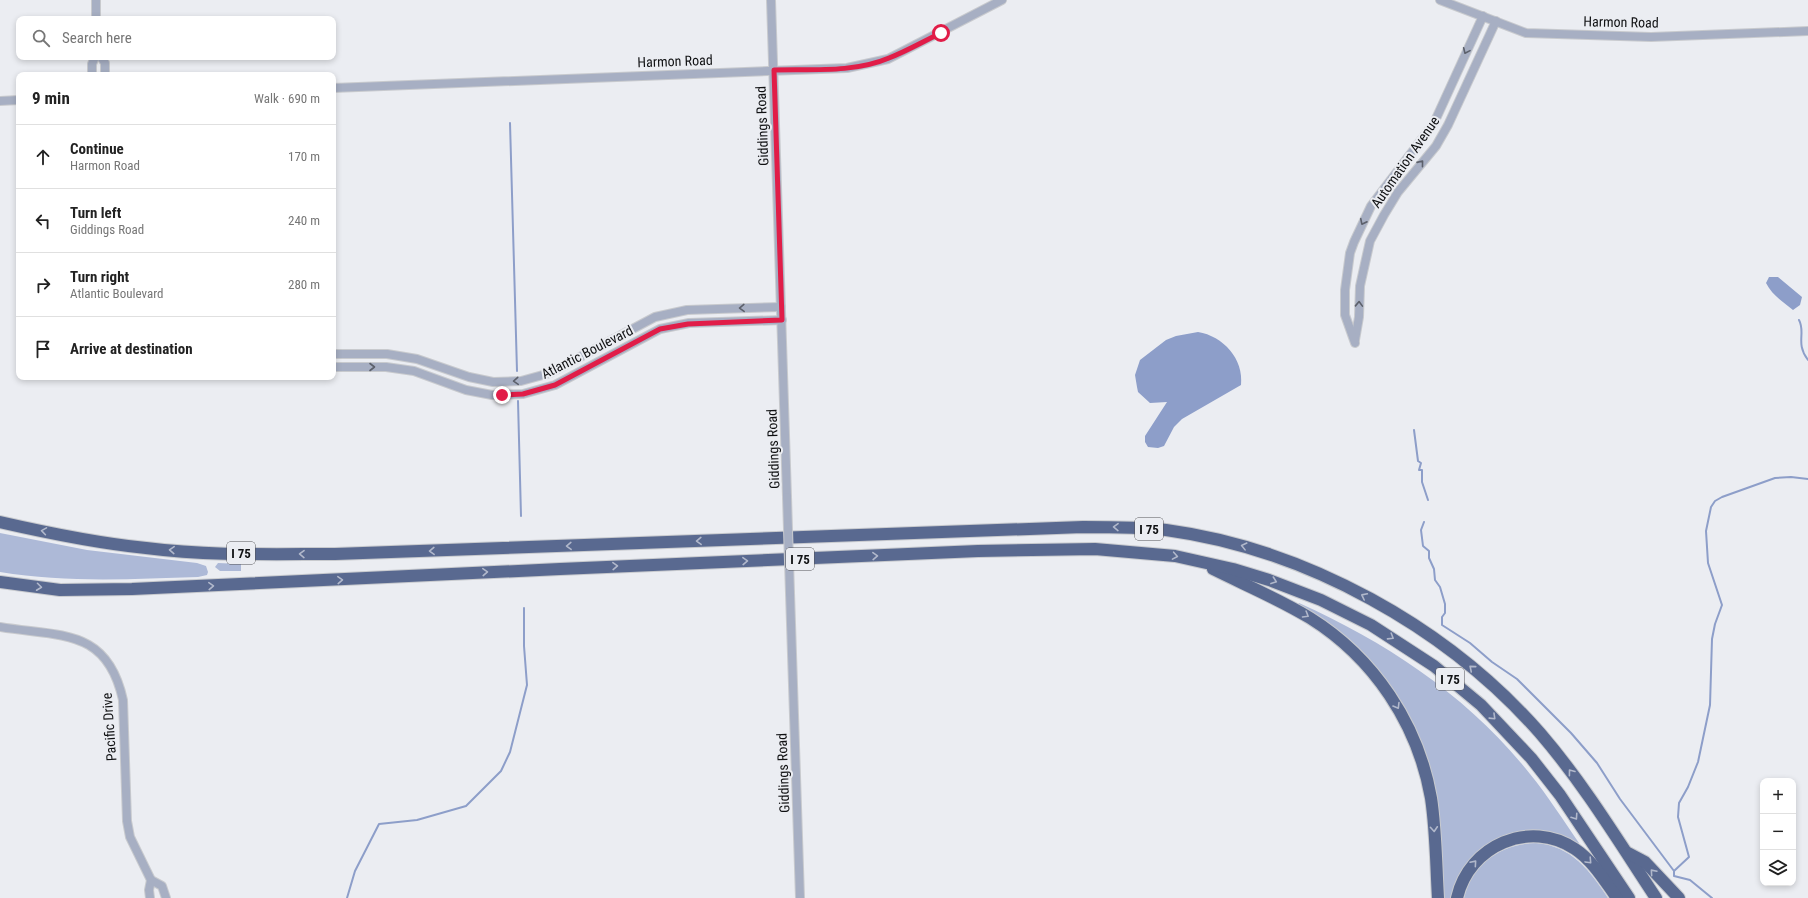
<!DOCTYPE html>
<meta charset="utf-8">
<style>
:root{--surface:#fff;--page:#f6f6f6;--text:#222;--muted:#767676;--line:#e0e0e0}
body{margin:0;font-family:"Roboto Condensed",sans-serif;background:var(--page);color:var(--text)}
.controls{position:absolute;right:12px;bottom:12px;display:grid;overflow:hidden;border-radius:8px;box-shadow:0 2px 6px #0003}
.controls button{width:36px;height:36px;display:grid;place-items:center;padding:0;border:0;border-bottom:1px solid var(--line);background:var(--surface);color:var(--text);font:20px sans-serif}
.stop{position:absolute;width:12px;height:12px;margin:-9px;border:3px solid #e11d48;border-radius:50%;background:#fff}
.stop.end{background:#e11d48;border-color:#fff;box-shadow:0 1px 4px #0008}
.list{margin:0;padding:0;list-style:none}
h2{display:flex;justify-content:space-between;align-items:center;height:52px;margin:0;padding:0 16px;font-size:17px}
h2 small{font-size:13px;font-weight:400;color:var(--muted)}
.list li{display:grid;grid-template-columns:26px 1fr auto;gap:12px;align-items:center;box-sizing:border-box;height:64px;padding:0 16px;border-top:1px solid var(--line)}
.list b{display:block;font-size:15px;white-space:nowrap}
.list p{margin:0;font-size:13px;white-space:nowrap;color:var(--muted)}
.list em{font-size:13px;font-style:normal;color:var(--muted)}
.icon{flex:none;width:22px;height:22px;fill:none;stroke:currentColor;stroke-width:2;stroke-linecap:round;stroke-linejoin:round}
.map{position:relative;flex:none;width:1808px;height:898px;overflow:hidden}
.search{position:absolute;background:var(--surface);box-shadow:0 2px 6px #0003;left:16px;top:16px;width:320px;height:44px;display:flex;align-items:center;gap:10px;box-sizing:border-box;padding:0 14px;border-radius:8px;color:var(--muted);font-size:15px}
.panel{position:absolute;background:var(--surface);box-shadow:0 2px 6px #0003;left:16px;top:72px;width:320px;height:308px;border-radius:8px}
.map>svg:first-child{display:block}
.green{fill:#adb9d7}
.water{fill:#8d9ec9}
.lines{fill:none;stroke-linecap:round;stroke-linejoin:round}
.stream{stroke:#8d9ec9;stroke-width:2}
.minor-casing{stroke:#c8cace;stroke-width:10}
.highway-casing{stroke:#c8cace;stroke-width:14}
.minor{stroke:#a7afc3;stroke-width:8}
.highway{stroke:#596990;stroke-width:12}
.minor-bridge-casing{stroke:#c8cace;stroke-width:10;stroke-linecap:butt}
.minor-bridge{stroke:#a7afc3;stroke-width:8}
.oneway{stroke:#5c606b}
.oneway2{stroke:#b1b8cb}
.route{stroke:#e11d48;stroke-width:5}
.labels{text-anchor:middle;dominant-baseline:central;stroke-width:4;stroke-linejoin:round;paint-order:stroke}
.shield{fill:#ebedf2;stroke:#525356;stroke-width:1}
.shield-label{font-size:13px;font-weight:bold;fill:#101113}
.street-label{font-size:14px;fill:#101113;stroke:#ebedf2}
</style>
<div class="map">
<svg width="1808" height="898" viewBox="0 0 1808 898">
<rect width="100%" height="100%" fill="#ebedf2"/>
<g class="green">
<path d="M0 533 87 550 197 563 206 566 208 572 207 575 198 577C132 579 66 583 0 572Z"/>
<polygon points="218,563 241,564 241,571 220,571 215,567"/>
<path d="M1299 603C1388 643 1469 697 1530 774 1548 796 1563 820 1579 843L1577 845 1500 838 1483 848 1468 862 1452 898H1442L1438 825 1400 701 1298 605Z"/>
<path d="M1536 843C1572 846 1590 871 1608 898H1464C1472 863 1502 844 1536 843Z"/>
</g>
<g class="water">
<path d="M1769 277H1778L1802 297 1800 305 1793 310C1783 302 1772 295 1766 283Z"/>
<path d="M1198 332C1223 336 1244 359 1241 385L1182 419 1174 427 1164 446 1158 448 1148 447 1145 442V436L1167 402 1150 403 1138 392 1137 387 1135 375 1140 360 1166 340 1176 336Z"/>
</g>
<g class="lines">
<g class="stream">
<polyline points="510,123 517,371"/>
<path d="M1799 320C1806 333 1795 343 1808 360"/>
<polyline points="518,401 521,516"/>
<polyline points="1414,430 1418,461 1421,463 1419,470 1422,470 1422,482 1428,500"/>
<polyline points="1424,522 1421,530 1423,546 1429,551 1429,558 1434,569 1435,580 1440,587 1445,604 1445,613 1442,617 1442,625 1470,643 1492,662 1517,679 1571,733 1597,763 1620,799 1674,871 1674,876 1690,880 1712,898"/>
<polyline points="1674,871 1689,857 1678,817 1679,803 1688,787 1698,762 1710,705 1712,639 1715,624 1722,605 1708,563 1706,531 1711,507 1715,501 1722,497 1775,478 1791,477 1808,479"/>
<polyline points="347,898 355,871 379,824 417,820 466,806 501,771 510,752 527,685 524,646 524,608"/>
</g>
<g class="minor-casing">
<g id="minor">
<polyline points="96,0 96,19"/>
<polyline points="771,0 787,497"/>
<polyline points="1440,0 1526,33 1651,37 1808,31"/>
<polyline points="101,57 105,63 105,75"/>
<polyline points="92,75 92,64 95,57"/>
<polyline points="333,88 847,68 888,59 1002,0"/>
<polyline points="0,101 19,100"/>
<polyline points="1355,340 1359,317 1360,286 1370,241 1384,215 1398,192 1436,146 1448,125 1496,21"/>
<polyline points="1355,343 1345,315 1345,290 1350,253 1354,242 1371,206 1434,123 1483,16"/>
<polyline points="333,354 387,354 417,359 469,377 493,382 521,381 550,373 655,317 687,310 781,307"/>
<polyline points="333,367 386,367 414,371 466,390 492,395 523,394 555,385 660,329 689,323 782,320"/>
<polyline points="790,593 800,898"/>
<path d="M0 627C59 637 107 627 123 700L127 821 130 837 151 880 149 890 150 898"/>
<polyline points="151,880 162,886 166,898"/>
</g>
</g>
<g class="highway-casing">
<g id="highway">
<path d="M0 522C48 533 98 543 146 548 208 556 273 554 335 554L1083 527C1111 527 1139 527 1166 530 1306 549 1447 627 1540 733 1584 784 1619 842 1656 898"/>
<path d="M1213 569C1245 585 1279 599 1310 618 1374 658 1418 724 1431 798 1436 831 1436 865 1438 898"/>
<polyline points="0,582 60,590 132,589 560,569 978,551 1095,549 1175,556 1233,569 1269,580 1321,600 1371,625 1434,666 1481,705 1531,758 1560,795 1629,898"/>
<polyline points="1628,853 1645,862 1679,898"/>
<path d="M1457 898C1469 845 1530 819 1575 849 1593 861 1604 880 1617 898"/>
</g>
</g>
<use href="#minor" class="minor"/>
<use href="#highway" class="highway"/>
<g class="minor-bridge-casing">
<polyline id="minor-bridge" points="787,497 790,593"/>
</g>
<use href="#minor-bridge" class="minor-bridge"/>
</g>
<defs><path id="oneway-chevron" d="M-2-3.5L2.5 0L-2 3.5" fill="none" stroke-width="1.6" stroke-linecap="round" stroke-linejoin="round"/></defs>
<g class="oneway">
<use href="#oneway-chevron" transform="translate(1466 51) rotate(114)"/>
<use href="#oneway-chevron" transform="translate(1421 163) rotate(-51)"/>
<use href="#oneway-chevron" transform="translate(1363 222) rotate(116)"/>
<use href="#oneway-chevron" transform="translate(1359 304) rotate(-88)"/>
<use href="#oneway-chevron" transform="translate(742 308) rotate(178)"/>
<use href="#oneway-chevron" transform="translate(372 367)"/>
<use href="#oneway-chevron" transform="translate(516 381) rotate(176)"/>
</g>
<g class="oneway2">
<use href="#oneway-chevron" transform="translate(1116 527) rotate(-179)"/>
<use href="#oneway-chevron" transform="translate(44 531) rotate(-171)"/>
<use href="#oneway-chevron" transform="translate(699 541) rotate(178)"/>
<use href="#oneway-chevron" transform="translate(569 546) rotate(178)"/>
<use href="#oneway-chevron" transform="translate(1244 546) rotate(-166)"/>
<use href="#oneway-chevron" transform="translate(172 550) rotate(-177)"/>
<use href="#oneway-chevron" transform="translate(432 551) rotate(178)"/>
<use href="#oneway-chevron" transform="translate(302 554) rotate(-179)"/>
<use href="#oneway-chevron" transform="translate(875 556) rotate(-2)"/>
<use href="#oneway-chevron" transform="translate(1175 556) rotate(10)"/>
<use href="#oneway-chevron" transform="translate(745 561) rotate(-2)"/>
<use href="#oneway-chevron" transform="translate(615 566) rotate(-2)"/>
<use href="#oneway-chevron" transform="translate(485 572) rotate(-3)"/>
<use href="#oneway-chevron" transform="translate(340 580) rotate(-3)"/>
<use href="#oneway-chevron" transform="translate(1274 581) rotate(20)"/>
<use href="#oneway-chevron" transform="translate(211 586) rotate(-3)"/>
<use href="#oneway-chevron" transform="translate(39 587) rotate(7)"/>
<use href="#oneway-chevron" transform="translate(1364 596) rotate(-153)"/>
<use href="#oneway-chevron" transform="translate(1306 615) rotate(31)"/>
<use href="#oneway-chevron" transform="translate(1391 637) rotate(32)"/>
<use href="#oneway-chevron" transform="translate(1472 668) rotate(-140)"/>
<use href="#oneway-chevron" transform="translate(1397 706) rotate(59)"/>
<use href="#oneway-chevron" transform="translate(1493 717) rotate(44)"/>
<use href="#oneway-chevron" transform="translate(1571 772) rotate(-127)"/>
<use href="#oneway-chevron" transform="translate(1575 817) rotate(56)"/>
<use href="#oneway-chevron" transform="translate(1434 829) rotate(86)"/>
<use href="#oneway-chevron" transform="translate(1589 861) rotate(47)"/>
<use href="#oneway-chevron" transform="translate(1474 863) rotate(-49)"/>
<use href="#oneway-chevron" transform="translate(1653 872) rotate(-131)"/>
</g>
<g class="lines">
<path class="route" d="M502 395 523 394 555 385 660 329 688 324 782 320 774 70C811 69 854 73 889 58 907 51 924 41 941 33"/>
</g>
<g class="labels">
<g class="shield">
<rect x="1135" y="518" width="28" height="22" rx="3"/>
<rect x="227" y="542" width="28" height="22" rx="3"/>
<rect x="786" y="548" width="28" height="22" rx="3"/>
<rect x="1436" y="668" width="28" height="22" rx="3"/>
</g>
<g class="shield-label">
<text x="1149" y="529">I 75</text>
<text x="241" y="553">I 75</text>
<text x="800" y="559">I 75</text>
<text x="1450" y="679">I 75</text>
</g>
<g class="street-label">
<text transform="translate(1621 22) rotate(1)">Harmon Road</text>
<text transform="translate(675 61) rotate(-2)">Harmon Road</text>
<text transform="translate(762 126) rotate(-92)">Giddings Road</text>
<text transform="translate(1405 162) rotate(-55)">Automation Avenue</text>
<text transform="translate(587 352) rotate(-27)">Atlantic Boulevard</text>
<text transform="translate(773 449) rotate(-92)">Giddings Road</text>
<text transform="translate(109 727) rotate(-94)">Pacific Drive</text>
<text transform="translate(783 773) rotate(-92)">Giddings Road</text>
</g>
</g>
</svg>
<div class="controls">
<button>+</button>
<button>−</button>
<button><svg class="icon" aria-label="layers" viewBox="0 0 24 24"><path d="M12 4l9 5-9 5-9-5zM3 14l9 5 9-5"/></svg></button>
</div>
<div class="stop" style="left:941px;top:33px"></div>
<div class="stop end" style="left:502px;top:395px"></div>
<div class="search"><svg class="icon" aria-label="search" viewBox="0 0 24 24"><circle cx="10" cy="10" r="6"/><path d="M15 15l6 6"/></svg>Search here</div>
<section class="panel">
<h2>9 min<small>Walk · 690 m</small></h2>
<ul class="list">
<li><svg class="icon" aria-label="ahead" viewBox="0 0 24 24"><path d="M12 20V5M6 11l6-6 6 6"/></svg><div><b>Continue</b><p>Harmon Road</p></div><em>170 m</em></li>
<li><svg class="icon" aria-label="left" viewBox="0 0 24 24"><path d="M17 20v-9H6M10 6l-5 5 5 5"/></svg><div><b>Turn left</b><p>Giddings Road</p></div><em>240 m</em></li>
<li><svg class="icon" aria-label="right" viewBox="0 0 24 24"><path d="M7 20v-9h11M14 6l5 5-5 5"/></svg><div><b>Turn right</b><p>Atlantic Boulevard</p></div><em>280 m</em></li>
<li><svg class="icon" aria-label="arrive" viewBox="0 0 24 24"><path d="M6 21V4h12l-3 4 3 4H6"/></svg><div><b>Arrive at destination</b></div></li>
</ul>
</section>
</div>
